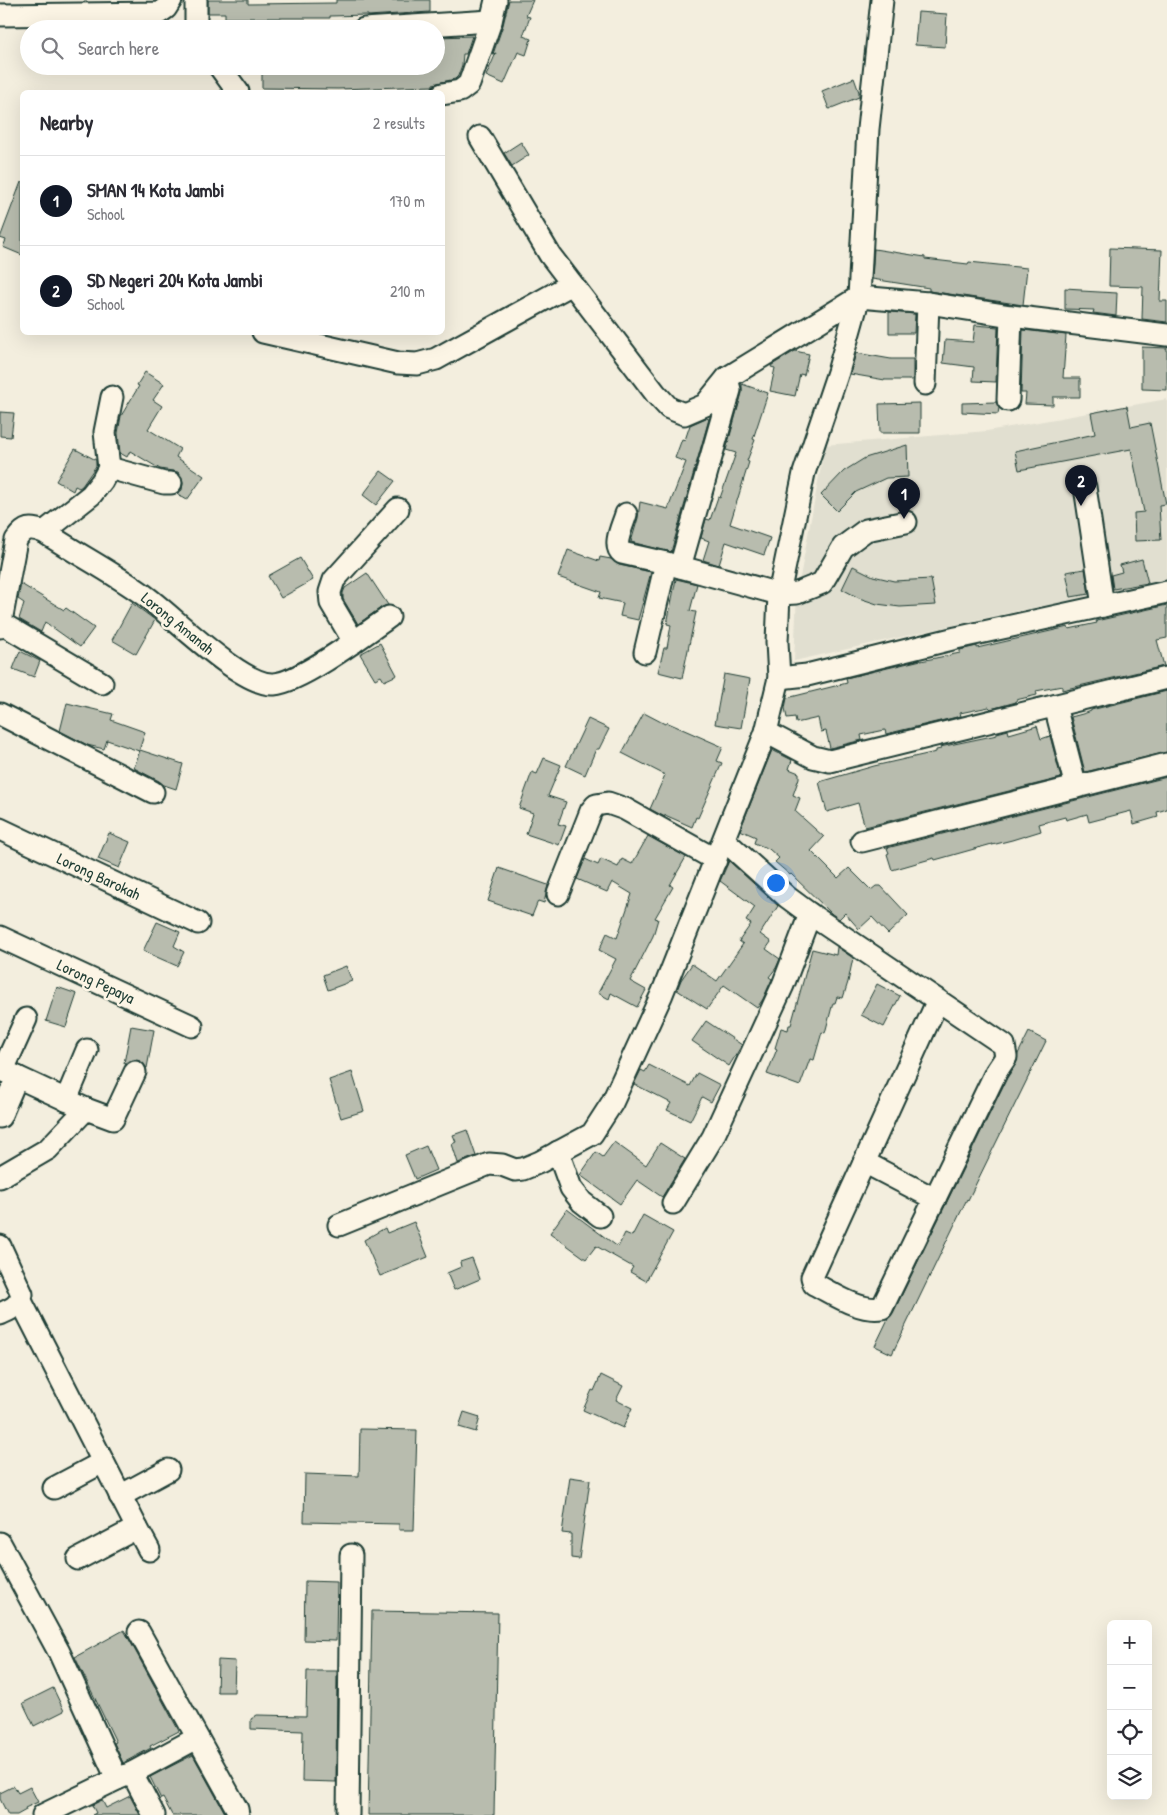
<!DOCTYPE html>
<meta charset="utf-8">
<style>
:root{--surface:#fff;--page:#f2f2f3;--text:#2b2b33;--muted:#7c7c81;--line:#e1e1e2;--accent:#111827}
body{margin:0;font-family:"Patrick Hand",sans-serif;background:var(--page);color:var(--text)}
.controls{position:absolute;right:15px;bottom:15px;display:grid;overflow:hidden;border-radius:8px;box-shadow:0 5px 20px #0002}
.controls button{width:45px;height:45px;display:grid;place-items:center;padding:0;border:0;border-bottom:1px solid var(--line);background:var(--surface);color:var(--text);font:25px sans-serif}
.you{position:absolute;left:775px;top:882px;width:18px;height:18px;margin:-12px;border:4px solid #fff;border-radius:50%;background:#1a73e8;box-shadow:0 0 0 8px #1a73e833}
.badge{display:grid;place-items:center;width:32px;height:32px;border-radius:50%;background:var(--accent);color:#fff;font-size:16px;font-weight:700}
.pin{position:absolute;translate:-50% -41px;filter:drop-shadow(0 1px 2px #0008)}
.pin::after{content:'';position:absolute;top:26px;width:18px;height:15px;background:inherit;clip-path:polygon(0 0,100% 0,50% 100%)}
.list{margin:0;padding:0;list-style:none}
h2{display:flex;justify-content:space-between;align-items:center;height:65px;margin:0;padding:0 20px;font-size:21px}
h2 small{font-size:16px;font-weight:400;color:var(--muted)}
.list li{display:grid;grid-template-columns:32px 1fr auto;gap:15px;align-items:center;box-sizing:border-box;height:90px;padding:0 20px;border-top:1px solid var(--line)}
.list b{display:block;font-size:19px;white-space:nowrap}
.list p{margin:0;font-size:16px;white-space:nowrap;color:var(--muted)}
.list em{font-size:16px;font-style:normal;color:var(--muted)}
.icon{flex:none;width:28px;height:28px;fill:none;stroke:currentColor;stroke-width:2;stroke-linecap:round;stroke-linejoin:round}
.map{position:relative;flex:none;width:1167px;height:1815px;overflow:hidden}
.search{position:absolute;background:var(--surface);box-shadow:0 5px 20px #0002;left:20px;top:20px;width:425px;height:55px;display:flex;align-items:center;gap:12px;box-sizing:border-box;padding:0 18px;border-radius:28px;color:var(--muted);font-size:19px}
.panel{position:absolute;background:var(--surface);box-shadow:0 5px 20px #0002;left:20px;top:90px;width:425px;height:245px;border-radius:8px}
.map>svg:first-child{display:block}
.built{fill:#e1dfd0}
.building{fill:#b8bcae;stroke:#1f3d34}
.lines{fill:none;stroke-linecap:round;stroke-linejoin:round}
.minor-casing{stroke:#1f3d34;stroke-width:25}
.minor{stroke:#fcf5e5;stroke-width:21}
.labels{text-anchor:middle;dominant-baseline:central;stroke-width:5;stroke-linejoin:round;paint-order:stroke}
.street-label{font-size:16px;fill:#1f3d34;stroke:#fcf5e5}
</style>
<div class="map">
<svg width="1167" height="1815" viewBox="0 0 1167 1815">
<rect width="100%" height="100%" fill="#f3eede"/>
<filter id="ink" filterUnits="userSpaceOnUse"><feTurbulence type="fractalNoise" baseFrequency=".02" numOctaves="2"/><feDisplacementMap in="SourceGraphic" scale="10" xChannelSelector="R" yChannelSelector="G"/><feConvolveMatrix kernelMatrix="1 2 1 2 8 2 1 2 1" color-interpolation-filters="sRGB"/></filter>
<g filter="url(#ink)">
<polygon class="built" points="1167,399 1167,582 1008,613 794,661 797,593 825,445 987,431"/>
<g class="building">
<polygon points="208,0 248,0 248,4 336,3 336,0 430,0 430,12 368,16 368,15 330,16 330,18 225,18 225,13 208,13"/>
<polygon points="509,0 533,0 526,16 530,17 523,36 531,39 526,55 518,52 504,84 486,76 496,53 493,54 503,25"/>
<polygon points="918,12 947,14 945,47 915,45"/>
<polygon points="472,36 466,54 463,54 462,65 458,76 455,79 433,84 433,86 338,89 262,88 262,66 354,66 354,69 436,66 436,37"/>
<polygon points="854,78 859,92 859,97 829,109 822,91"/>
<polygon points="521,142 529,155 512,166 504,153"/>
<polygon points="21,182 22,183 22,255 3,247 6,240 0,238"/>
<polygon points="1110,248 1162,250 1160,301 1167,301 1167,322 1142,319 1143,287 1109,286"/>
<polygon points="874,249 925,257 925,259 968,264 969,262 1027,268 1023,305 929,291 929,288 872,279"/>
<polygon points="1065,288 1081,289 1081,291 1117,293 1116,316 1093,313 1094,310 1065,309"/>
<polygon points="889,312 915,314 914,333 889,333"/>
<polygon points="975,325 998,327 996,382 973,381 974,367 943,363 945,340 973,342"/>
<polygon points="1023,330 1066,335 1063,378 1080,378 1080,397 1053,397 1053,405 1025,404 1026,393 1021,393"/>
<polygon points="1142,347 1167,348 1167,390 1142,389"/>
<polygon points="795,351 809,354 804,375 800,374 795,396 770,391 775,368 771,367 772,365"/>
<polygon points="856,353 891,359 913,359 913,380 885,380 850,374"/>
<polygon points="145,372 164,384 153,400 162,406 148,429 180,449 176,457 204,476 187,500 177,494 182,490 183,483 182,477 178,472 160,469 130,451 127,457 120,453 118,433 121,416 139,386 137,385"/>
<polygon points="742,384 768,393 753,439 755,440 747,461 749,462 730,524 770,538 764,555 726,542 719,565 703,560 709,541 701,538 706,519 710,520 718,497 720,498 736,453 726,450 742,393"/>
<polygon points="996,402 999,408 998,414 962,412 962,403"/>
<polygon points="920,403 920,433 880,433 879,404"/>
<polygon points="1127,406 1131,427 1150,423 1166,504 1159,505 1161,540 1135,541 1134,513 1144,512 1131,449 1019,470 1015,451 1095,434 1091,413"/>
<polygon points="0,412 14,413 11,437 0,436"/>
<polygon points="706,418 709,419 671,552 631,542 638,518 640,502 668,509 686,462 675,458 682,439 685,440 690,425"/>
<polygon points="907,445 908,477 886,478 856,492 837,511 821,495 844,471 865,458"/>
<polygon points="75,449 96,460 96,466 82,486 79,488 75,486 73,491 56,481"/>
<polygon points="381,471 395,481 376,505 363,495"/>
<polygon points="568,550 599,561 600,557 611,559 619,565 651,572 638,620 620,616 623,603 599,598 601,592 558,577"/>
<polygon points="300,558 313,580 281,598 268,576"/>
<polygon points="1142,559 1148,583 1113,589 1111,575 1122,572 1120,565"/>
<polygon points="853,566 873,576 894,581 931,579 936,605 900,607 877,604 859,598 842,589"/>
<polygon points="1085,569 1089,594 1071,597 1066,572"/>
<polygon points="367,573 388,605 382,607 358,624 343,599 343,593 345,588"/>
<polygon points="676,579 697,584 690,611 696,612 682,678 658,672 664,648 667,648 671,625 667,624"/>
<polygon points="21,584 64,610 66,608 94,628 80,647 45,622 41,632 19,619 24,603 18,599"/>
<polygon points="132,603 155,620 136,654 112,640"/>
<polygon points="1167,605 1167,638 1157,640 1164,666 1062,690 1062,686 1036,691 1037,695 1016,700 1016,702 991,709 989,707 960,713 961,716 886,734 885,730 861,735 862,740 830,748 826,731 821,732 818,718 796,723 795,717 787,718 785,708 787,698 847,683 846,678 921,660 921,661 960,653 960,650 977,646 977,648 1068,627 1069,629 1097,623 1096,621"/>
<polygon points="380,643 397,675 384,681 381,676 375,679 360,654"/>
<polygon points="20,651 40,661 34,677 13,669"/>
<polygon points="724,674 750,679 741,728 715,724"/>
<polygon points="1167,691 1167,752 1085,772 1071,717 1086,713 1091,711 1091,710"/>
<polygon points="67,703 113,714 111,720 145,732 139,751 107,740 104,749 87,745 60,731"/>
<polygon points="644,713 665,724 666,722 723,747 717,761 722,763 698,818 696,817 692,827 665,815 665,817 650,809 665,775 622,753"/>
<polygon points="588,719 609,729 599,749 596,749 585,775 566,766"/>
<polygon points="1037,726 1041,739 1050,736 1061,778 865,827 858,803 827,812 819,782 874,766 936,752 936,750 941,749 940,747 997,735 997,733 1008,730 1009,734"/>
<polygon points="140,750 183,764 176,789 164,785 159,781 134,768"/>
<polygon points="772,750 792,760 789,769 799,773 799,778 793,795 800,798 795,811 824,837 811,851 838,878 849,868 871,890 876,886 881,886 908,915 888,934 872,917 859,929 845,913 839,919 832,914 791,874 790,875 775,862 779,858 769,849 754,843 756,837 740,830"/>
<polygon points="544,758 561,765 548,796 566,802 558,824 566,826 559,845 526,834 533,813 519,808 532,772 537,774"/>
<polygon points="1167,777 1167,809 1157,812 1158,817 1134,824 1131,811 1089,822 1087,814 1066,820 1065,817 1039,824 1041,831 1012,840 992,845 992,844 935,860 934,858 892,870 887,854 889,853 887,848"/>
<polygon points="109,833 130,842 119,868 98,859"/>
<polygon points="648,836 686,857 670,885 673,887 655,918 658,919 653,936 630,981 646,990 637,1007 611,993 609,999 598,993 616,959 599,950 607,933 617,938 632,894 612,882 607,892 577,879 585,859 598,865 601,859 618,867 622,859 632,864"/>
<polygon points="729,861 778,906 760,934 771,942 766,949 780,959 776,968 769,977 772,979 763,999 757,1008 724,985 707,1009 677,990 681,980 692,964 717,981 743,944 739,941 751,924 746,921 755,907 720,881"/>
<polygon points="499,868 548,885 544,903 538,901 532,916 488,901"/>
<polygon points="157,922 180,932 174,946 184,952 177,966 143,951"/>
<polygon points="837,947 853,958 848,982 843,998 837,997 835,1003 833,1003 825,1033 822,1032 814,1060 810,1059 800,1086 767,1074 777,1049 775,1048 781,1028 788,1030 789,1025 791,1025 812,949 836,955"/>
<polygon points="346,966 352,981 328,990 323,975"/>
<polygon points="877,984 900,996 884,1027 861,1015"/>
<polygon points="57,987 77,994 66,1027 46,1021"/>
<polygon points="706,1021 742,1045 729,1066 692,1041"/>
<polygon points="131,1026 154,1030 147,1068 140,1061 133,1060 124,1063"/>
<polygon points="1029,1032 1046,1041 968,1200 967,1199 892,1354 875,1346 888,1319 893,1313 1007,1078 1016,1064 1018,1054"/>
<polygon points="649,1065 690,1086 697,1073 720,1085 711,1102 702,1097 690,1121 667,1110 671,1103 634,1084 641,1070 645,1072"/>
<polygon points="352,1072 364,1111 341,1118 329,1080"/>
<polygon points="467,1130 476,1156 458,1163 452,1144 456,1142 453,1135"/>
<polygon points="614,1142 646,1165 660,1143 685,1159 662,1197 637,1180 620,1204 580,1175 596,1152 603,1157"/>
<polygon points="426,1146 436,1170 415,1179 405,1155"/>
<polygon points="567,1209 618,1247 625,1233 632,1236 643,1215 673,1232 646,1281 630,1272 633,1267 596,1246 586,1259 550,1233"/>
<polygon points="414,1222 428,1257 380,1276 364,1240 385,1228 387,1233"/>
<polygon points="472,1258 480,1279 454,1290 447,1273 461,1267 460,1262"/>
<polygon points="601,1375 623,1386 616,1400 632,1408 623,1428 583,1410 592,1390 594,1391"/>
<polygon points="464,1412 480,1417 476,1432 459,1427"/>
<polygon points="360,1429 417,1430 414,1530 399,1530 399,1524 304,1522 305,1474 359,1476"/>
<polygon points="570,1477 590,1480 579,1559 571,1558 571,1534 562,1533"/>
<polygon points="305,1581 337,1582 336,1641 304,1640"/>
<polygon points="372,1611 498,1613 494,1815 368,1815"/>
<polygon points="124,1630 179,1731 150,1746 151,1748 123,1763 114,1743 116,1742 75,1657"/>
<polygon points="218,1660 235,1661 234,1692 217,1692"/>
<polygon points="307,1671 337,1671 336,1782 302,1781 303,1731 251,1729 251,1719 257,1715 306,1716"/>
<polygon points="53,1688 64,1711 34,1726 23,1703"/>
<polygon points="193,1755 225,1813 225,1815 172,1815 163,1798 161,1799 150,1777"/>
<polygon points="14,1786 18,1793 30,1787 38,1802 25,1808 26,1810 17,1815 8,1815 0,1799 0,1793"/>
<polygon points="130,1796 140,1815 92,1815 96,1813 92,1805 102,1800 106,1808"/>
</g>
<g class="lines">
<g class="minor-casing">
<g id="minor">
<polyline points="196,0 196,29"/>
<polyline points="0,15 159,13 166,8 171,0"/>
<polyline points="364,29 491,21"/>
<polyline points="219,66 238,92"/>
<polyline points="442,94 460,91 469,84 491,21 496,0"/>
<polyline points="480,137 550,255 656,394 669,408 684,414 705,405 727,378 859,297 928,303 1011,316 1167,335"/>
<polyline points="263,332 398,363 417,364 436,359 572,284"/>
<polyline points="925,384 928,303"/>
<polyline points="1008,400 1011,316"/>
<polyline points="109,468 164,483 171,483"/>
<polyline points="1085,487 1103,606"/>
<path d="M626 514C623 525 612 545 622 553L666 563 779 594 797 593 822 583 843 547 866 530 906 522"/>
<polyline points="44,532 91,495 102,481 109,468 105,432 112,397"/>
<polyline points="680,567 730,390 727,378"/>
<polyline points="1,623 102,683"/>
<path d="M0 627 16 540C25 527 30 527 44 532 77 554 112 572 144 595 172 615 242 687 274 684 301 682 365 634 389 617"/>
<polyline points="354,642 331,603 330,592 334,580 398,509"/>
<polyline points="645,652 666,563"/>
<polyline points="779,678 807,675 956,638 1167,592"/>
<polyline points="1055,706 1076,787"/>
<polyline points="0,714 153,792"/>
<polyline points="766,732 813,757 830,761 1167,678"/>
<polyline points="0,829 198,923"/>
<path d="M724 840 787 897 810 914 1004 1045 1006 1057 996 1072 882 1308C859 1312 834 1294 814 1284L812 1277 938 1000"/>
<polyline points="862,841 1167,764"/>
<polyline points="558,894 591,811 596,805 608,803 625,809 716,860"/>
<polyline points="0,937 192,1026"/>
<polyline points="0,1069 86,1109 48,1149 0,1177"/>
<polyline points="3,1070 26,1019"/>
<polyline points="66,1100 87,1050"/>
<polyline points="86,1109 113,1119 135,1072"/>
<polyline points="0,1117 17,1077"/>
<polyline points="558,1152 571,1188 582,1202 600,1216"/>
<polyline points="864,1162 935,1199"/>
<polyline points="673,1203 713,1137 783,985 810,914"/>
<polyline points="339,1225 489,1164 502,1165 515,1170 523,1169 540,1162 592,1134 612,1103 662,994 766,732 779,678 777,642 779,594 804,473 838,372 859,297 868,129 882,0"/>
<path d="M0 1246 22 1294C19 1307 11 1309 0 1314"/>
<polyline points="21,1301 137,1528 78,1559"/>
<polyline points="54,1488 103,1462"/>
<polyline points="120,1496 168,1470"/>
<polyline points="137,1528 149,1550"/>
<polyline points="0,1543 59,1652 117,1779 43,1815"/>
<polyline points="139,1632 237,1809 238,1815"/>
<polyline points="132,1773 154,1815"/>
<polyline points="117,1779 132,1773 197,1738"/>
<polyline points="348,1815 351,1555"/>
</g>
</g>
<use href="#minor" class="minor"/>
</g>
</g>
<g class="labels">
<g class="street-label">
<text transform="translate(178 623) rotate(39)">Lorong Amanah</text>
<text transform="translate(99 876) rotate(25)">Lorong Barokah</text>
<text transform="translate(96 981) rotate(25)">Lorong Pepaya</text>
</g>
</g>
</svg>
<div class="controls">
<button>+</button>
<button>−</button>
<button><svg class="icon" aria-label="locate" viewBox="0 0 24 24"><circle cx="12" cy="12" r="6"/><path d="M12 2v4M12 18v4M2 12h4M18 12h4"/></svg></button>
<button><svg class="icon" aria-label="layers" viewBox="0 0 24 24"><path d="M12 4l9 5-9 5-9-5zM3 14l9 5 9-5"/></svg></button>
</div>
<div class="you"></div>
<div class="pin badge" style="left:904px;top:519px">1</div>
<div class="pin badge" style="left:1081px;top:506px">2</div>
<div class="search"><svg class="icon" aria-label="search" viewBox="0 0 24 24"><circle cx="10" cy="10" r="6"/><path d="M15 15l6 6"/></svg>Search here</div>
<section class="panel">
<h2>Nearby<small>2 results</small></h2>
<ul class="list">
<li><span class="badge">1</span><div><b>SMAN 14 Kota Jambi</b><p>School</p></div><em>170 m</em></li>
<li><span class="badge">2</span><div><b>SD Negeri 204 Kota Jambi</b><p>School</p></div><em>210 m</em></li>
</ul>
</section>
</div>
